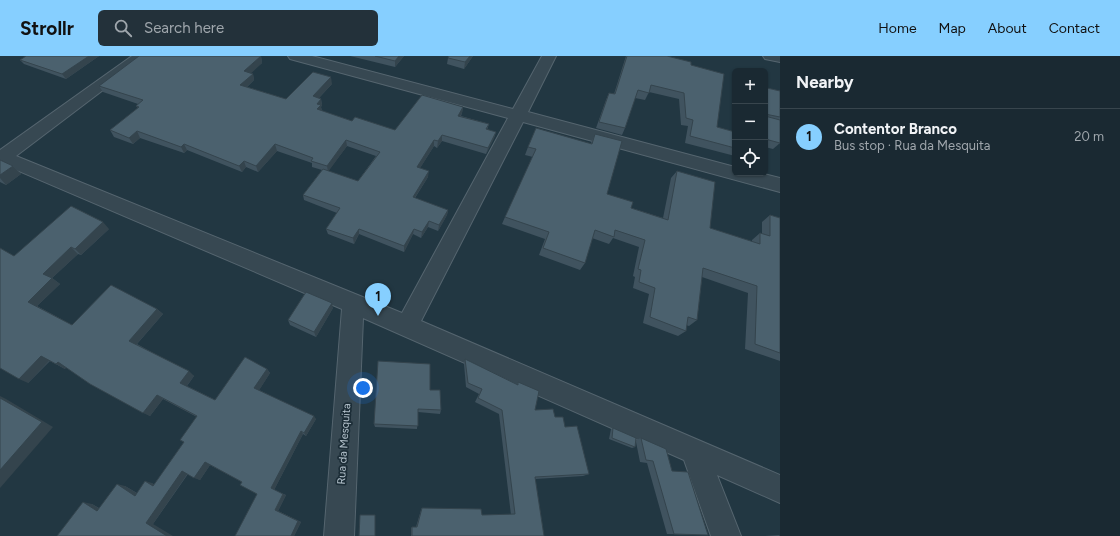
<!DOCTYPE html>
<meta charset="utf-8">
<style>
:root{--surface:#1a2932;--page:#23313a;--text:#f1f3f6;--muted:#9fa6ac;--line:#38454d;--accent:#86cfff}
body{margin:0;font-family:Figtree,sans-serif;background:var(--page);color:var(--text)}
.controls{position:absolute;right:12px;top:12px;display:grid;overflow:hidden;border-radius:6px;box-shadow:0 1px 3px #0004}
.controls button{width:36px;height:36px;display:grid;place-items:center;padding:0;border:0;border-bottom:1px solid var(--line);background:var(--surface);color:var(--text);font:20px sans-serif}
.you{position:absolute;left:363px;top:332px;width:14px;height:14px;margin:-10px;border:3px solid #fff;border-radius:50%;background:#1a73e8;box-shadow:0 0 0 6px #1a73e833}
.badge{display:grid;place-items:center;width:26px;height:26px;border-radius:50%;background:var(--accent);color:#111;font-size:13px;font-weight:700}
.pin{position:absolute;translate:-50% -33px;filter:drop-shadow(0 1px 2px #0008)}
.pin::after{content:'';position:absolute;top:21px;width:14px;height:12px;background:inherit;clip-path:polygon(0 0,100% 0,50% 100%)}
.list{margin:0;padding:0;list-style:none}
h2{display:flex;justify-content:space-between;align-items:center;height:52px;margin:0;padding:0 16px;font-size:17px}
h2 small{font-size:13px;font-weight:400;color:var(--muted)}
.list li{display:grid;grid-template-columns:26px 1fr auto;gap:12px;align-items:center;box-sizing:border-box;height:56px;padding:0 16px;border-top:1px solid var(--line)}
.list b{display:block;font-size:15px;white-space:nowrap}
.list p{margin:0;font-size:13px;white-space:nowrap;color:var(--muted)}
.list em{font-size:13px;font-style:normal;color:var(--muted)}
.icon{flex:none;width:22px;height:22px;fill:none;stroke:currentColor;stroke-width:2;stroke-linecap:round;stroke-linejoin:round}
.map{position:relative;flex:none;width:780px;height:480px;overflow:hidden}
header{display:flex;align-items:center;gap:24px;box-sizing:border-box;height:56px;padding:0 20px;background:var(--accent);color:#111}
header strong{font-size:19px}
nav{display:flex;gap:22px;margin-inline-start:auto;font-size:14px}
.search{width:280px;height:36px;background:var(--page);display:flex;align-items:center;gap:10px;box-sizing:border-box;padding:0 14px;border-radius:6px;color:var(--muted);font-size:15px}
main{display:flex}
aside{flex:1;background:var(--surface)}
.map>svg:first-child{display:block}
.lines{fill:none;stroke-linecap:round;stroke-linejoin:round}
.minor-casing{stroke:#55656f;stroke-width:2}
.minor{fill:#374852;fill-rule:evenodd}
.wall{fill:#40535f;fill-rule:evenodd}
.shaded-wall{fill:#34444d}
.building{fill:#4b616e;stroke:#34444d}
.labels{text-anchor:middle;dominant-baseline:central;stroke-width:3.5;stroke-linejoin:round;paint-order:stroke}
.street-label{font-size:11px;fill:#b4c2cc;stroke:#1c2d37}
</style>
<header>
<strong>Strollr</strong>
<div class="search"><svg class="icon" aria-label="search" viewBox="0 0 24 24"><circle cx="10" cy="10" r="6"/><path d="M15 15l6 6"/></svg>Search here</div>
<nav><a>Home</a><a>Map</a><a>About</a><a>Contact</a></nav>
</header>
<main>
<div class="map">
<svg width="780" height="480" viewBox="0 0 780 480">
<rect width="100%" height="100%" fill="#223742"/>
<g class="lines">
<g class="minor-casing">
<g id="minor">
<polygon points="132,0 148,0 16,100 402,257 508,62 290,3 288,0 312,0 513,53 542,0 556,0 528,56 735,111 735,117 760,117 780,122 780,136 523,66 421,265 780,419 780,447 717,419 741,480 711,480 684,404 363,262 354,480 324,480 342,253 0,107 0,94"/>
<polygon points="763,0 780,0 780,6 765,3"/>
</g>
</g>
<use href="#minor" class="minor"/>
</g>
<g class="wall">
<polygon points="99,0 66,23 24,8 20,4"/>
<path d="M261 0 262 7 250 17 253 18 254 24 247 31 286 43 332 28 319 42 321 43 322 49 321 51 322 55 352 65 395 74 463 51 462 57 461 60 489 68 487 74 496 76 494 82 486 98 442 85 437 92 434 90 420 112 428 121 415 142 448 154 447 159 438 175 428 171 421 182 413 178 404 196 359 178 354 188 328 178 326 173 337 157 304 144 303 139 322 114 312 111V107L277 95 258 116 246 111 242 116 187 94 184 97 140 82 133 88 114 81 110 74 138 52 136 50 138 48 103 36 99 30ZM347 90 376 100 358 125 328 115Z"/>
<polygon points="350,0 404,0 395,11"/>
<polygon points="449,0 473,0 464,13 447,8 448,2"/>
<polygon points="626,0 667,0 691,9 717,71 735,76 735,100 685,87 688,70 681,69 679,43 649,36 645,44 635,42 625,72 622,79 596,72 606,44 609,37 614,38"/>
<polygon points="767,32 780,35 780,87 773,93 765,91 765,34"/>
<polygon points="595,78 607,138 631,152 663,162 671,122 677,115 710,172 752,186 752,184 760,177 762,178 762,166 770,159 780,162 780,305 745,293 748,237 702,221 697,264 689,270 686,269 686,275 678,280 643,267 649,238 633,232 635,221 633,220 639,191 613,182 609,188 592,182 585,207 580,214 539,199 545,183 502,168 505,161 533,101 525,99 528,91 591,87"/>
<polygon points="0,104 13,110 21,118 6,129 0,126"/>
<polygon points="109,173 81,199 78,198 52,222 60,228 37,250 72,269 157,253 163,258 137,288 194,320 187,330 215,344 267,313 270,317 259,334 316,363 306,380 303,378 274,434 286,439 278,455 301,466 294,480 257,438 242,426 210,409 200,424 188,418 153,468 57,480 92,448 99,452 125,430 137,437 152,427 154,429 184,386 197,361 163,343 150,360 90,328 66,311 65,313 50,305 28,327 14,200"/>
<polygon points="333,252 316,281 290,269 288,264"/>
<polygon points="465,303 517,328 518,326 535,354 555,361 565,371 589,418 583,420 535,423 544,480 411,480 411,472 412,471 416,471 421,454 422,452 482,459 511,459 499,358 475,346 479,338 466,331 464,308"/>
<polygon points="430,334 441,354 440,358 418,356 417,373 375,371 374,368"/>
<polygon points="613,372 636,384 641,382 672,415 708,479 667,478 647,407 640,406 636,386 635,391 632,392 609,383 611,373"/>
<polygon points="779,479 780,480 765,480"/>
</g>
<g class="shaded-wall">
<polygon points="89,0 99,0 66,23 62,18"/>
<polygon points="261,0 262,7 246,22 244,15"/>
<polygon points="399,0 404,0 395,11 395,5"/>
<polygon points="470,0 473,0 464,13 465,6"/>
<polygon points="253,18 254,24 242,35 240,29"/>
<polygon points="331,21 332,28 314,47 313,40"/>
<polygon points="321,43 322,49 321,51 322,55 318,60 317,48"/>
<polygon points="463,51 462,57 457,66 458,60"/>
<polygon points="137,75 140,82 133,88 129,82"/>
<polygon points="496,76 494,82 486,98 488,92"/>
<polygon points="442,79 442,85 437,92 438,85"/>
<polygon points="346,84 347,90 328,116 327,110"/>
<polygon points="434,84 434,90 417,117 417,111"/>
<polygon points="184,88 187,94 184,97 181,91"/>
<polygon points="275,88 277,95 258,116 256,110"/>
<polygon points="244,105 246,111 242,116 239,110"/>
<polygon points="13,110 21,118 6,129 0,122 0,119"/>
<polygon points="429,115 428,121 412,146 413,141"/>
<polygon points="448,154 447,159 438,175 439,169"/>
<polygon points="429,165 428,171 421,182 422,176"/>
<polygon points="103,166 109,173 81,199 75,193"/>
<polygon points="359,173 359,178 354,188 353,182"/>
<polygon points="414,173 413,178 404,196 404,190"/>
<polygon points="71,191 78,198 52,222 60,228 36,251 28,246 43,218"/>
<polygon points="332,247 333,252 316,281 314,276"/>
<polygon points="157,253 163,258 135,290 129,285"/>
<polygon points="41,300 50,304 28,327 19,323"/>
<polygon points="58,306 66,311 65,313 56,308"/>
<polygon points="267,313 270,317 258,336 254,332"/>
<polygon points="189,315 194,320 186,331 180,327"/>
<polygon points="157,339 163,343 150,360 143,357"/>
<polygon points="0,340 6,343 53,371 0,432"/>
<polygon points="314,360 316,363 306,380 304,377"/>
<polygon points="301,375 303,378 274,434 271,432"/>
<polygon points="205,406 210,409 200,424 194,422"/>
<polygon points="182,415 188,417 153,468 173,480 167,480 146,467"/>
<polygon points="145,425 152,427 160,432 153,430"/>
<polygon points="117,428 125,430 143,441 135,440"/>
<polygon points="283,438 286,439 278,455 301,466 294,480 291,480 275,454"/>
<polygon points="83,446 92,448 106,457 97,455"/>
</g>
<g class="building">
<polygon points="26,0 89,0 62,18 20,4"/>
<polygon points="139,0 261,0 244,15 253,18 240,29 286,43 313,16 331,21 313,40 321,43 317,48 321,49 317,53 352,65 355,61 395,74 422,39 463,51 458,60 489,68 486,73 496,76 488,92 442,79 438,85 434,84 417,111 429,115 413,141 448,154 439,169 429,165 422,176 414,173 404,190 359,173 353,182 326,173 340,152 303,139 323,113 358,125 380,96 346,84 327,110 311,105 313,102 275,88 256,110 244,105 239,110 184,88 181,91 137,75 129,82 110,74 139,51 136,50 143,44 99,30"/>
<polygon points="375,0 399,0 395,5"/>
<polygon points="449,0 470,0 465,6 448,2"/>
<polygon points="627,0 667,0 691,6 691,9 724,18 717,71 735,76 735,92 690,80 693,64 686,62 684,37 651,29 649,37 638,34 625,72 599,66 609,37 615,38"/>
<polygon points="767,32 780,35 780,61 765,58"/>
<polygon points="765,60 780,64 780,87 765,83"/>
<polygon points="536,72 592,88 595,78 622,85 607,138 633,146 631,152 668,164 677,115 715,126 710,172 760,188 760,177 770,180 770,159 780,162 780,297 755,288 757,230 703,212 697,264 688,261 686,275 650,261 655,232 639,226 641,214 638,213 645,184 615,174 614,181 595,174 585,207 543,192 549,176 505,161 536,93 528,91"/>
<polygon points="0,104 13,110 0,119"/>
<polygon points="71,150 103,166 75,193 71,191 43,218 52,222 28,246 72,269 111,229 157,253 129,285 189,315 180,327 215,344 245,301 267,313 254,332 314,360 304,377 301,375 271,432 283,438 275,454 298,465 291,480 235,480 257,438 240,429 242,426 205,406 194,422 182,415 146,467 167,480 57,480 83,446 97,455 117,428 135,440 145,425 153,430 184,386 180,384 197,360 157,339 143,357 90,328 58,306 56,308 41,300 19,323 0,312 0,192 14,200"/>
<polygon points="306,236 332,247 314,276 288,264"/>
<polygon points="465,303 518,329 518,326 539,335 535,354 553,353 555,361 563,361 565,371 577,370 589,418 535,421 544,480 412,480 412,471 417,471 422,452 481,453 482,459 515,458 502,354 478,342 482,333 468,327"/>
<polygon points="378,305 430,308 430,334 440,334 441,354 418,353 418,370 374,368"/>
<polygon points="0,342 42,366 0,414"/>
<polygon points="613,372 636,382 635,391 612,382"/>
<polygon points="641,382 666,393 672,415 688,416 708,479 674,478 653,405 646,404"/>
<polygon points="360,459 375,459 375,480 359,480"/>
</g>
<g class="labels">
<g class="street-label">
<text transform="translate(344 388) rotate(-86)">Rua da Mesquita</text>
</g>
</g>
</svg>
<div class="controls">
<button>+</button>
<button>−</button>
<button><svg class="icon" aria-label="locate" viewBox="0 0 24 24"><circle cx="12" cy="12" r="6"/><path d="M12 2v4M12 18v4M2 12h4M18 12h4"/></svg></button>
</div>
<div class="you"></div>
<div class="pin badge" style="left:378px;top:260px">1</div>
</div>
<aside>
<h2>Nearby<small></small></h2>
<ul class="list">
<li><span class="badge">1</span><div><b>Contentor Branco</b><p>Bus stop · Rua da Mesquita</p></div><em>20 m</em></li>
</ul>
</aside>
</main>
